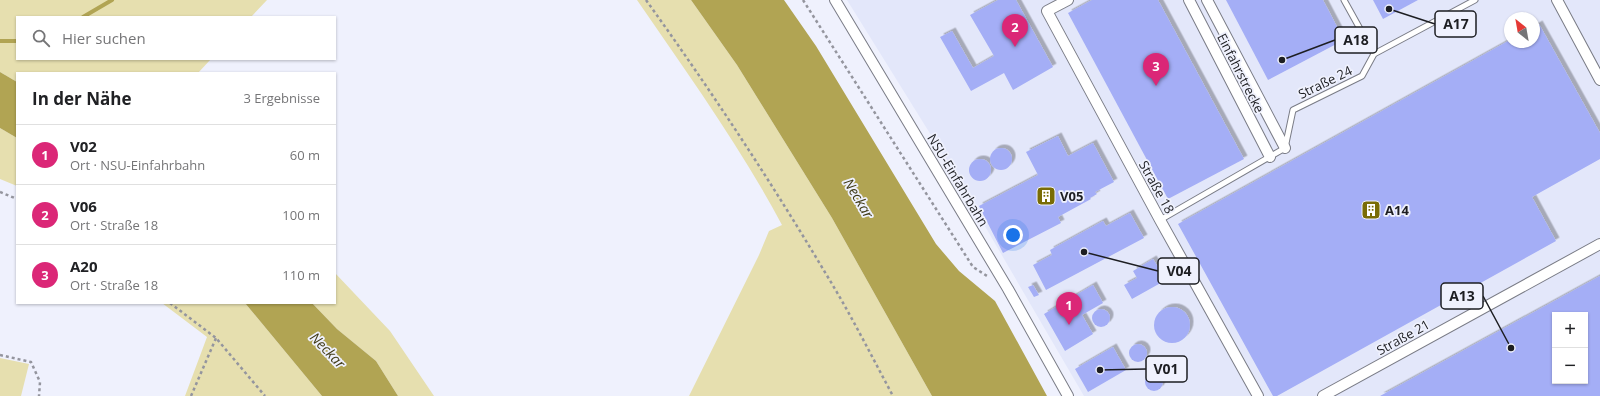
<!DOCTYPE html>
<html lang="de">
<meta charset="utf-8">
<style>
:root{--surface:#fff;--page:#f6f6f6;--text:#202124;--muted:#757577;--line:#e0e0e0;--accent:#db2777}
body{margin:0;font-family:"Open Sans",sans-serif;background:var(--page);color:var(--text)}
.controls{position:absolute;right:12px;bottom:12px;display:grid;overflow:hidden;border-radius:0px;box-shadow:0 1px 3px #0004}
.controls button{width:36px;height:36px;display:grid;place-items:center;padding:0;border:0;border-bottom:1px solid var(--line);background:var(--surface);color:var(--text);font:20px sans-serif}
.compass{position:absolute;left:1504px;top:12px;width:36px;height:36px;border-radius:50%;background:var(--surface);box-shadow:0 1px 3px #0004;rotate:329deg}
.you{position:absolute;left:1013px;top:235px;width:14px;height:14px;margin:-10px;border:3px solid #fff;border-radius:50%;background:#1a73e8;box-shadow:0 0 0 6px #1a73e833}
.badge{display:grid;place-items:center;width:26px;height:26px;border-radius:50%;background:var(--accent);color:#fff;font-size:13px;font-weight:700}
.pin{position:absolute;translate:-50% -33px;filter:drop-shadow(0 1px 2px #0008)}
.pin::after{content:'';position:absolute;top:21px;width:14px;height:12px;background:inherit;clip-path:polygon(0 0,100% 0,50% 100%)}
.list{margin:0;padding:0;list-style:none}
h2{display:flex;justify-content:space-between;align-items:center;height:52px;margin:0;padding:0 16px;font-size:17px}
h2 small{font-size:13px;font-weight:400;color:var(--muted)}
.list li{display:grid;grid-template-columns:26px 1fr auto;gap:12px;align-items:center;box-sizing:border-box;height:60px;padding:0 16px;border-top:1px solid var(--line)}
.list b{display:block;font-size:15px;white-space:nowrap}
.list p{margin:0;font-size:13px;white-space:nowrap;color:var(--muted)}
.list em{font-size:13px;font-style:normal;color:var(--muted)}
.icon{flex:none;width:22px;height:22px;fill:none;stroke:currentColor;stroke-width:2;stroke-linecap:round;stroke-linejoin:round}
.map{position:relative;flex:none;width:1600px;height:396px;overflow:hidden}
.search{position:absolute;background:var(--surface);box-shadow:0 1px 3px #0004;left:16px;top:16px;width:320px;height:44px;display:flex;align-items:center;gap:10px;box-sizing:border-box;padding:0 14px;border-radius:0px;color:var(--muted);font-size:15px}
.panel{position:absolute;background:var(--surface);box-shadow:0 1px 3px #0004;left:16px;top:72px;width:320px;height:232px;border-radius:0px}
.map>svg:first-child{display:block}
.built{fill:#e3e7fa;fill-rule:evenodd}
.green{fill:#e6dfaf}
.water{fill:#b1a453}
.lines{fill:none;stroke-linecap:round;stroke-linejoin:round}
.stream{stroke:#b1a453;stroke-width:4}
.building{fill:#a4aef6;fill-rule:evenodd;filter:url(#shadow)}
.lane-casing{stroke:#7a7c86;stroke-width:7}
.street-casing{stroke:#7a7c86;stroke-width:12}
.path{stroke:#94959e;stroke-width:2.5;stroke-dasharray:3 3;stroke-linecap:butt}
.lane{stroke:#fff;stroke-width:5}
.street{stroke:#fff;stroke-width:10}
.labels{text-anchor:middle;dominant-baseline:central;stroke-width:3.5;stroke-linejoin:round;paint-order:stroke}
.street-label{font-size:13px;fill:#1d1e22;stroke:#eff1fd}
.poi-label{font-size:13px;font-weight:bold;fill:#1d1e22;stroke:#eff1fd;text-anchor:start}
.water-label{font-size:14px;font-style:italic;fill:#3f3a16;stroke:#eff1fd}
.leader{fill:none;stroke:#1d1e22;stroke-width:1.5}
.callout-dot{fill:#1d1e22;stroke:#eff1fd;stroke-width:1.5}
.callout{fill:#eff1fd;stroke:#1d1e22;stroke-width:1.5}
.callout-label{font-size:14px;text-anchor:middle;font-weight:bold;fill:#1d1e22}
</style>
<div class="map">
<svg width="1600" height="396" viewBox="0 0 1600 396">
<defs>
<filter id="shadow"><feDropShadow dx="3.5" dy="-3.5" stdDeviation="0" flood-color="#0004"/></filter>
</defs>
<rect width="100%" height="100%" fill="#eff1fd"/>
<path class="built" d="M847 0H1600V396H1084L944 156ZM1510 18H1534V42H1510ZM1555 315H1585V381H1555Z"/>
<g class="green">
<polygon points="0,0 267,0 251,17 17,17 17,59 211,59 198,73 17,73 17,82 0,72"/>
<path d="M637 0H691L737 65 832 218 932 396H689L759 255 769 231 782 225C740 146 687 73 637 0Z"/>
<polygon points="0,128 17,138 17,186 0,179"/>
<polygon points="335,273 390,331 434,396 398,396 376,361 337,329 312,303 335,303"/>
<polygon points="162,303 245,303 322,396 185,396 207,337"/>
<polygon points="0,358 29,364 21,396 0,396"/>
</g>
<g class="water">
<polygon points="691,0 784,0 816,46 936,244 959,271 995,301 1047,396 932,396 832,218 737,65"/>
<polygon points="0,72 17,82 17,138 0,128"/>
<polygon points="245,303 312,303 337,329 376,361 398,396 322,396"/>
</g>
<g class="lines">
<g class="stream">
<polyline points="83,17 112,0"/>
<polyline points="0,41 17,41"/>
</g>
</g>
<g class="building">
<polygon points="998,0 1016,0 1053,67 1013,90 1004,73 971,91 940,37 952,31 973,68 994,56 970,15"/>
<polygon points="1092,0 1158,0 1244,159 1168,199 1068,13"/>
<polygon points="1226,0 1323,0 1344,40 1268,80"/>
<polygon points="1373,0 1418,0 1383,19"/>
<polygon points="1539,24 1600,133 1600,159 1532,197 1556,241 1277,396 1273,396 1178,224 1510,40 1510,42 1534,42 1534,27"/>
<polygon points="1058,136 1068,156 1093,143 1114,182 1095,192 1097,194 1090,198 1091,199 1058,217 1061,223 1003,253 979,206 1038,175 1026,152"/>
<circle cx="1001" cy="159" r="11"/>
<circle cx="980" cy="170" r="11"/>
<polygon points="1130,213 1144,238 1046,290 1033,265 1052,255 1050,250 1103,221 1106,226"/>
<polygon points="1153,259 1166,280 1132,299 1124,285 1137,278 1133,271"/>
<path d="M1600 276V396H1380ZM1555 315H1585V381H1555Z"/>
<polygon points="1033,285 1039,295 1034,297 1028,287"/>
<polygon points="1093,285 1103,303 1082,315 1093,334 1065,351 1044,314"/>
<circle cx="1172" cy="325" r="18"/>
<circle cx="1101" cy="318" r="9"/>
<circle cx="1138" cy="353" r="9"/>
<polygon points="1113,347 1126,370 1088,392 1075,369"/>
<circle cx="1154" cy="382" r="9"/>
</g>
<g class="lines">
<g class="lane-casing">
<g id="lane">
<polyline points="1344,0 1374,54"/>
<polyline points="1160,220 1285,148 1293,110 1362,76 1374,54 1475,0"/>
</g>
</g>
<g class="street-casing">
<g id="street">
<polyline points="835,0 1008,289 1068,396"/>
<polyline points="1068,0 1047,11 1160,220 1258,396"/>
<polyline points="1189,0 1270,157"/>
<polyline points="1207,0 1285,148"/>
<polyline points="1557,0 1600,80"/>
<polyline points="1323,396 1600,244"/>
</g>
</g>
<g class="path">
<path d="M646 0C710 89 770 180 826 274 850 313 871 355 893 396"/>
<polyline points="803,0 973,267 987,276"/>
<polyline points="0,192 17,199"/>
<polyline points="170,303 216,338 265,396"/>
<polyline points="0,355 31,362 40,382 39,396"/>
<polyline points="191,396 216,338"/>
</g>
<use href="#lane" class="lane"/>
<use href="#street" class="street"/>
</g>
<defs>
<g id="building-square" transform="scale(1)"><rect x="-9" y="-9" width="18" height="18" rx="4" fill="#796c05" stroke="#eff1fd"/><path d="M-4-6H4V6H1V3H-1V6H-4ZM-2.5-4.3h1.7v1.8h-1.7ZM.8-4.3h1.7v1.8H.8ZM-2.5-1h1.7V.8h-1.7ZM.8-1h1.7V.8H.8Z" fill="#fff"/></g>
</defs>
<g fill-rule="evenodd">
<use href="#building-square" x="1046" y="196"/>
<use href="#building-square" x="1371" y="210"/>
</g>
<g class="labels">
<g class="street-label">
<text transform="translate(1241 73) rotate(63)">Einfahrstrecke</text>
<text transform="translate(1325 82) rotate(-26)">Straße 24</text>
<text transform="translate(958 180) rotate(59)">NSU-Einfahrbahn</text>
<text transform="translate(1157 187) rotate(61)">Straße 18</text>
<text transform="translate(1403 337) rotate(-29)">Straße 21</text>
</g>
<g class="poi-label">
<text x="1060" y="196">V05</text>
<text x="1385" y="210">A14</text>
</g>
<g class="water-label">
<text transform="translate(859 198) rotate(59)">Neckar</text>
<text transform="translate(328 350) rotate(46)">Neckar</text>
</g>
</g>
<path class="leader" d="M1389 9L1435 24M1282 60L1335 40M1084 252L1158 271M1511 348L1483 296M1100 370L1146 369"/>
<g class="callout-dot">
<circle cx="1389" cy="9" r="4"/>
<circle cx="1282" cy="60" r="4"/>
<circle cx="1084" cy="252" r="4"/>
<circle cx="1511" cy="348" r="4"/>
<circle cx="1100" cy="370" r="4"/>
</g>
<g class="callout">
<rect x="1435" y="11" width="41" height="26" rx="4"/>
<rect x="1335" y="27" width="42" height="26" rx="4"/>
<rect x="1158" y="258" width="41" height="26" rx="4"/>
<rect x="1441" y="283" width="42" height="26" rx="4"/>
<rect x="1146" y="356" width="41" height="26" rx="4"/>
</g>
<g class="callout-label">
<text x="1456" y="29">A17</text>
<text x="1356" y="45">A18</text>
<text x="1179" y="276">V04</text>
<text x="1462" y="301">A13</text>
<text x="1166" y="374">V01</text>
</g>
</svg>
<div class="controls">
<button>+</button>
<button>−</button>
</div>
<svg class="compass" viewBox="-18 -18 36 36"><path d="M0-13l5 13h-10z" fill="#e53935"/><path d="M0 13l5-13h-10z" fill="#757577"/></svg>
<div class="you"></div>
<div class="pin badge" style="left:1069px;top:325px">1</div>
<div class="pin badge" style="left:1015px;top:47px">2</div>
<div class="pin badge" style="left:1156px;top:86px">3</div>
<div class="search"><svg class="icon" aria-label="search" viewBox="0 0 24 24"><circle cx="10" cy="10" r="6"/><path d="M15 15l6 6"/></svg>Hier suchen</div>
<section class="panel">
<h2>In der Nähe<small>3 Ergebnisse</small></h2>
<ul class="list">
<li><span class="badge">1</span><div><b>V02</b><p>Ort · NSU-Einfahrbahn</p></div><em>60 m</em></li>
<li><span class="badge">2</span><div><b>V06</b><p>Ort · Straße 18</p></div><em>100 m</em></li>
<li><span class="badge">3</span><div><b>A20</b><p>Ort · Straße 18</p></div><em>110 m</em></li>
</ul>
</section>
</div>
